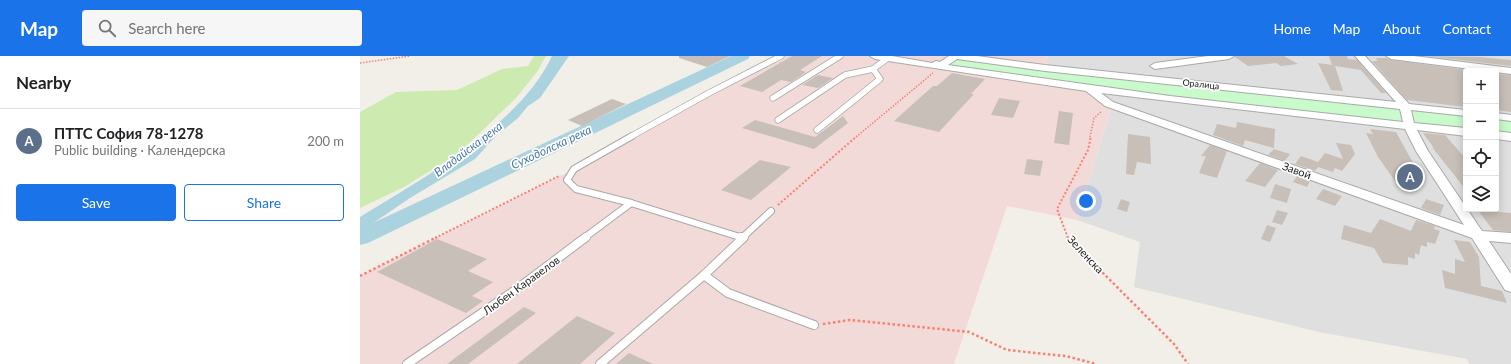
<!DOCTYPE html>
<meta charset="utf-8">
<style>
:root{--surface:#fff;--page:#f6f6f6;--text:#202124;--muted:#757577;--line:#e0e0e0;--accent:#1a73e8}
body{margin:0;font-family:Lato,sans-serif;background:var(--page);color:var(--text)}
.controls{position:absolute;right:12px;top:12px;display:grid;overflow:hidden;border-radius:4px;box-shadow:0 2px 10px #0003}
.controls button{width:36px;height:36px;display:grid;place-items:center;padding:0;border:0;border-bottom:1px solid var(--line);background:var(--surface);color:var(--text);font:20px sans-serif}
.you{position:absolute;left:726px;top:145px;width:14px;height:14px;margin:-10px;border:3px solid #fff;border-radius:50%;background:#1a73e8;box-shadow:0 0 0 6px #1a73e833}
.badge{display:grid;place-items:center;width:26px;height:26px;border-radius:50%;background:var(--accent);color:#fff;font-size:13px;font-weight:700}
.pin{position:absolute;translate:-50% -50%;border:2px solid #fff;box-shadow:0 1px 4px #0006}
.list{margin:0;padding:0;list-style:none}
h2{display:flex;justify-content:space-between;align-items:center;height:52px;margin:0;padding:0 16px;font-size:17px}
h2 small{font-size:13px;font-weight:400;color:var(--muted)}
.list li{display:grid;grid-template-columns:26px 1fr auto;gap:12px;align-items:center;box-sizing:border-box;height:64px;padding:0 16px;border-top:1px solid var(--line)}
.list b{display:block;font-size:15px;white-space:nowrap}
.list p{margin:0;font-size:13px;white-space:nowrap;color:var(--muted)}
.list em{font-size:13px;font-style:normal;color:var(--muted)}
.actions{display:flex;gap:8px;padding:12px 16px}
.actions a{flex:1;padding:9px 0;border:1px solid var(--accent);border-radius:4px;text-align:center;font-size:14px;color:var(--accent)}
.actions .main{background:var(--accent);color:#fff}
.icon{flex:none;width:22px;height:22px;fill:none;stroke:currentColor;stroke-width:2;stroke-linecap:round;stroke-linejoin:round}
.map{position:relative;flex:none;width:1151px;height:308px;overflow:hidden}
header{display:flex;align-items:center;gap:24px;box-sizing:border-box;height:56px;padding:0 20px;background:var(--accent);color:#fff}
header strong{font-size:19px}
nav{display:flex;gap:22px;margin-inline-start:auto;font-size:14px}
.search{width:280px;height:36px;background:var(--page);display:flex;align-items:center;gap:10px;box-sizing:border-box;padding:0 14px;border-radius:4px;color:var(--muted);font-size:15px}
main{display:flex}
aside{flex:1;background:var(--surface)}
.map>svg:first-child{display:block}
.residential{fill:#e0dfdf;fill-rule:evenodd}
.commercial{fill:#f2dad9}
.grass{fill:#cdebb0}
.park{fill:#c8facc}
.water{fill:#aad3df}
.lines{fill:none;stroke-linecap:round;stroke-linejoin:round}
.river{fill:#aad3df;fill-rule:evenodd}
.building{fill:#c7bfb8}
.lane-far2-casing{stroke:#a9a9a9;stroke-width:7}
.lane-far1-casing{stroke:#a9a9a9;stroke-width:8}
.lane-casing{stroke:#a9a9a9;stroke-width:10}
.street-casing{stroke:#a9a9a9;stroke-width:2}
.path-far2{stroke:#fa8072;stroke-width:1.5;stroke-dasharray:1.5 1.5;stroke-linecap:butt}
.path-far1{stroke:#fa8072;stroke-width:2;stroke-dasharray:2 2;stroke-linecap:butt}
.path{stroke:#fa8072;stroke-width:2.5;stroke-dasharray:2.5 2.5;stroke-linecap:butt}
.lane-far2{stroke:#fff;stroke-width:5.5}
.lane-far1{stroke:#fff;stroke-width:6}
.lane{stroke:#fff;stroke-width:8}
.street{fill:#fff;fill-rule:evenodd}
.labels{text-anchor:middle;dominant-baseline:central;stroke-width:3.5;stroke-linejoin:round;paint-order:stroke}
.far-street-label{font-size:9px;fill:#222;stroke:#fff}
.street-label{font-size:11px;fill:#222;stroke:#fff}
.water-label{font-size:12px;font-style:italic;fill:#4a7aab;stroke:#fff}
</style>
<header>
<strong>Map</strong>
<div class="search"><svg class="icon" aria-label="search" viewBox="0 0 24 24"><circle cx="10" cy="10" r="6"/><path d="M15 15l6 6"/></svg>Search here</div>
<nav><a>Home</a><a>Map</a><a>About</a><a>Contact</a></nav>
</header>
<main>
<aside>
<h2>Nearby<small></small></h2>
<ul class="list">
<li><span class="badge" style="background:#5c6f8a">A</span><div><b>ПТТС София 78-1278</b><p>Public building · Календерска</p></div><em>200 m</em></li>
</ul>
<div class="actions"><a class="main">Save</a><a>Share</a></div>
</aside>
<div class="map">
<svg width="1151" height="308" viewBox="0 0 1151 308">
<rect width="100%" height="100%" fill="#f2efe9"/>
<path class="residential" d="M688 0H1151V308H1109L1107 303 959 276 774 231 780 186 717 164 751 53 685 12ZM1106 15H1136V153H1106Z"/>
<polygon class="commercial" points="421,0 688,0 685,12 728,33 749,48 751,52 717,164 647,150 594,308 0,308 0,220 214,113"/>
<polygon class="grass" points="174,0 186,0 177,16 156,42 99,97 44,131 0,152 0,56 36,36 97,34 142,13 168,10"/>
<g class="park">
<polygon points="595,0 1106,57 1106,76 780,39 580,11"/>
<polygon points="1136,60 1151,62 1151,81 1136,79"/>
</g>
<path class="water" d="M192 0H209L180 42 168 50 158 62 135 81 115 103 50 142 0 176V161C63 122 160 69 192 0Z"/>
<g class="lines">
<polygon class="river" points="371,0 390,0 388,3 8,187 0,189 0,173"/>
</g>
<g class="building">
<polygon points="319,0 370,0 347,11 319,2"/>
<polygon points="432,0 462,0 440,14 446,16 431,26 421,24 402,36 380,30"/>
<polygon points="875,0 924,0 938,8 921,10 916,7 888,10 875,1"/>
<polygon points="969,0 987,0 988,3 997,4 1026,37 1021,37 1001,14 975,10 983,35 971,34 958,7 972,9"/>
<polygon points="1066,0 1119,1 1151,4 1151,10"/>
<polygon points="1015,2 1027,2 1031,4 1115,15 1106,15 1106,51 1047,44 1012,5 1018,5"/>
<polygon points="592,17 625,23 611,38 614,38 579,76 534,65 573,30 577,30"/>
<polygon points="1136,18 1151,19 1151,56 1136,54"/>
<polygon points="458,19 473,22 458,32 442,29"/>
<polygon points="639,42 660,45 653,62 631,59"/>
<polygon points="252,43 266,48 222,70 208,64"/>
<polygon points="699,55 713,57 709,89 694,87"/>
<polygon points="483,60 488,67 454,93 382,72 395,64 455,81"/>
<polygon points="877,66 915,73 914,92 885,84 883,90 853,79 857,68 876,72"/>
<polygon points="1010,73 1036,76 1052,105 1061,118 1056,117 1063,128 1035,125 1018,101 1006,77 1013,78"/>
<polygon points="1063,77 1085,79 1106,103 1106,134 1072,91 1074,92"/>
<polygon points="768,78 790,81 791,108 777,106 774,119 766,118"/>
<polygon points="976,87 991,89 995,98 982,115 975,112 973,116 958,111 955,115 935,108 941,100 958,106 965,97 983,103"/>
<polygon points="850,89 867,95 857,122 839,117 846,100 841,100"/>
<polygon points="914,93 930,98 925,105 908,99"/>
<polygon points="667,103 683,105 680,120 664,118"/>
<polygon points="400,104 431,111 391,144 361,134"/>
<polygon points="900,107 918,114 905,131 885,125"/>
<polygon points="937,120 950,125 947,131 933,126"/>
<polygon points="915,128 931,133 927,147 910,142"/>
<polygon points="963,133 982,140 975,150 956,143"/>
<polygon points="761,143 770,146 767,156 757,153"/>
<polygon points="1066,143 1084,149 1080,159 1061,152"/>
<polygon points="1117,153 1136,153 1138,156 1151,157 1151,176 1133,174"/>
<polygon points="917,154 928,157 922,169 912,166"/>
<polygon points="1020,163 1051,175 1056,164 1075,170 1074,173 1080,175 1075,188 1067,186 1067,191 1061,189 1059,199 1055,197 1055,203 1048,201 1048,209 1023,207 1014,192 981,183 984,169 1011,177"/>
<polygon points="907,169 916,172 910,186 901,183"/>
<polygon points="77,183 127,203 108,215 133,226 112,240 123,245 106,257 17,216"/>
<polygon points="1094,184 1110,186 1119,201 1121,230 1142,235 1147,247 1085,232 1082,214 1095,218 1095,203 1105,206"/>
<polygon points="164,251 176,257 108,308 87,308"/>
<polygon points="217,260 255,277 220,308 157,308"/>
<polygon points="269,297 293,308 256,308"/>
</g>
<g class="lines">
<g class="lane-far2-casing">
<g id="lane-far2">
<polyline points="413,42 480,0"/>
<polyline points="418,64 485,19 513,13 528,2"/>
<polyline points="457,74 520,23 513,13"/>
<polyline points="270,81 349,37 421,0"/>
</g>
</g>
<g class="lane-far1-casing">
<g id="lane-far1">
<polyline points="272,80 214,113 207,124 216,133 271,147 383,182"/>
<polyline points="224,182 271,147"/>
<polyline points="382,182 411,155"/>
</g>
</g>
<g class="lane-casing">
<g id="lane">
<polyline points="381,181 383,182"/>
<polyline points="344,219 368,237 454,269"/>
<polyline points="47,308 157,233 226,181"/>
<polyline points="240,308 344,219 384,181"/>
</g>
</g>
<g class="street-casing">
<g id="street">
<path d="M510 0H532L572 7 576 5 580 6 589 0H617L685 9 1036 46 995 0H1005L1049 48 1106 54V60L1051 54 1054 67 1106 72V80L1057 74 1068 95 1122 175 1151 177V187L1129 185 1151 218V236L1145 234 1112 182 745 50 726 35 515 3ZM597 3 685 15 1040 53 1043 66 810 40 588 9ZM741 37 1045 73 1056 95 1104 169 753 46Z"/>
<polygon points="848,0 874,0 869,3 795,13 790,10 795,7"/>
<polygon points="1026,0 1054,0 1151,12 1151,18 1031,3"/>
<polygon points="1136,57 1151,59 1151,65 1136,63"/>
<polygon points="1136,75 1151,77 1151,85 1136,83"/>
</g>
</g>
<g class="path-far2">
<polyline points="0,7 50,0"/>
<polyline points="496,81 573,17"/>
<polyline points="730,81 734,62 742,55"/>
</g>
<g class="path-far1">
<polyline points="418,149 497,80"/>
<polyline points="75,182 199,120"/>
<polyline points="708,182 697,153 728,94 731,80"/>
</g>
<g class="path">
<polyline points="707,181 814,288 828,308"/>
<polyline points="0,220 77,181"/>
<polyline points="463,268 490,264 609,276 647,294 706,300 736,308"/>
</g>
<use href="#lane-far2" class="lane-far2"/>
<use href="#lane-far1" class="lane-far1"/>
<use href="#lane" class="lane"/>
<use href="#street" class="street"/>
</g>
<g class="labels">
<g class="far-street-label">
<text transform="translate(841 28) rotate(6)">Оралица</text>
</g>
<g class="street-label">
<text transform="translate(937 114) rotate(20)">Завой</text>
<text transform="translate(726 198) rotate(47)">Зеленска</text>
<text transform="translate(161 229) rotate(-36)">Любен Каравелов</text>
</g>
<g class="water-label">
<text transform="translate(191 91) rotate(-25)">Суходолска река</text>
<text transform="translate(108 93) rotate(-37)">Владайска река</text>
</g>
</g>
</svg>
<div class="controls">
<button>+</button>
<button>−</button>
<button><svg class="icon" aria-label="locate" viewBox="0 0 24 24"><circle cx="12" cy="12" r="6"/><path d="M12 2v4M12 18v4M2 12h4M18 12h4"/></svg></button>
<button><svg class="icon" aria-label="layers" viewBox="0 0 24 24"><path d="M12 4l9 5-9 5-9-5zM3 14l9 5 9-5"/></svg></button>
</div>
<div class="you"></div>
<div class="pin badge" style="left:1050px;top:121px;background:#5c6f8a">A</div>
</div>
</main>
